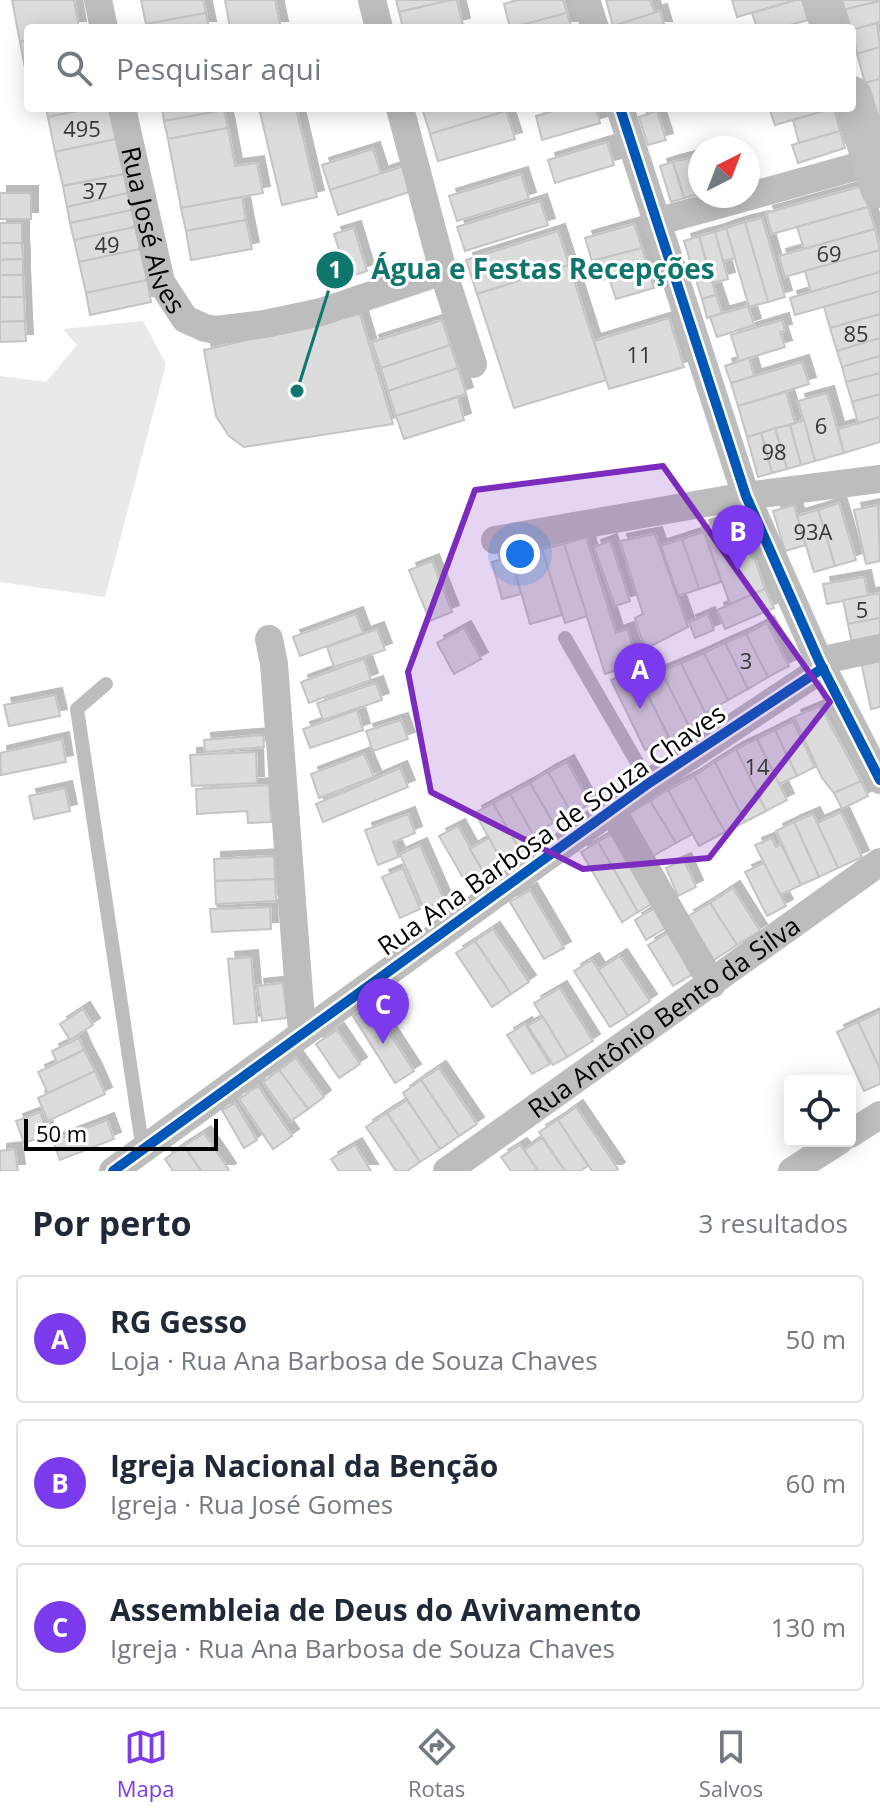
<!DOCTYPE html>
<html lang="pt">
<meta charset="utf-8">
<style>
:root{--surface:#fff;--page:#f6f6f7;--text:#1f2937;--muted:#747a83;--line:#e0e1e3;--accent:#7c3aed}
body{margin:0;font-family:"Open Sans",sans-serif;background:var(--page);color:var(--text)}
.controls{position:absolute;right:24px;bottom:24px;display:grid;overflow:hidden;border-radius:8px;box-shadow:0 4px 20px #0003}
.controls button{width:72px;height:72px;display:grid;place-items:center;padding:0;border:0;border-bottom:2px solid var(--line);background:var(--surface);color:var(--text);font:40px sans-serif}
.compass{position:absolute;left:688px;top:136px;width:72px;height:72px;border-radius:50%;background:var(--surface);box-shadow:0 4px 20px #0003;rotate:42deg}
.scale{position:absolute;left:24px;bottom:20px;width:194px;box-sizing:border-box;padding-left:8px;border:4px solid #000;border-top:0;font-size:22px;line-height:28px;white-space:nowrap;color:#000;-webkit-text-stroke:6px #fff;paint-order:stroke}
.you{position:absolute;left:520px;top:554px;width:28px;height:28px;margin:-20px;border:6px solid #fff;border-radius:50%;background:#1a73e8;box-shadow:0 0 0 12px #1a73e833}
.badge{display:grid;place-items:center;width:52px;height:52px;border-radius:50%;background:var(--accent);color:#fff;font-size:26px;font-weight:700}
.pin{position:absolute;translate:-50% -66px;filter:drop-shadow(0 2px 4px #0008)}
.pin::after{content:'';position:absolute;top:42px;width:28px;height:24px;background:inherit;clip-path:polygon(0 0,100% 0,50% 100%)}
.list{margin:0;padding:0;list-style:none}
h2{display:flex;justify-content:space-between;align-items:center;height:104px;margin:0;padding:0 32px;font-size:34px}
h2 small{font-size:26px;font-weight:400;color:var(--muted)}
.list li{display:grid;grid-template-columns:52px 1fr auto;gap:24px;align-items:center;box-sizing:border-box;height:128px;margin:0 16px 16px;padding:0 16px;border:2px solid var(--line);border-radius:8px}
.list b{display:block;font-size:30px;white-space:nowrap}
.list p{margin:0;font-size:26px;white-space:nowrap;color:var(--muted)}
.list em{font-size:26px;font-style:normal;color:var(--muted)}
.icon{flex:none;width:44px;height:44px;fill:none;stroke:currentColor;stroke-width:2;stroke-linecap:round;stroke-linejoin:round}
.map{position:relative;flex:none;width:880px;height:1171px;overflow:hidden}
.search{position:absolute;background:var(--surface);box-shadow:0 4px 20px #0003;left:24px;right:24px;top:24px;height:88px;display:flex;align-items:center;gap:20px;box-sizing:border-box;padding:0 28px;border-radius:8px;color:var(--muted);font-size:30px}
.sheet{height:536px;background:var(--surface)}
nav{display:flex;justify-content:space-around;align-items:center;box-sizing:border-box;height:112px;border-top:2px solid var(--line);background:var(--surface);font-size:22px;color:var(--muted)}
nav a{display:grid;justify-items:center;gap:4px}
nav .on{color:var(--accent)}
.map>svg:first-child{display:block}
.green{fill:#e9e9e9}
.building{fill:#dcdcdc;stroke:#c4c4c4;stroke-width:2;filter:url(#shadow)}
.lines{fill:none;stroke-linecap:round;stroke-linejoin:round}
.lane{stroke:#bdbdbd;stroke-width:14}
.street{stroke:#bdbdbd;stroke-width:28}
.secondary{stroke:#c0c0c0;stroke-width:40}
.cycleway-casing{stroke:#fff;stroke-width:15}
.cycleway{stroke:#0057b8;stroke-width:10}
.marked{fill:#7b2cbf;fill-opacity:0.2;stroke:#7b2cbf;stroke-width:6;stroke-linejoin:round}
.labels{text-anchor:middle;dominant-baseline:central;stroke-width:6;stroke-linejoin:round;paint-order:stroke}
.number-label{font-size:22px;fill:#373737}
.street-label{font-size:26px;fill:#000;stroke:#fff}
.leader{fill:none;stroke:#0f766e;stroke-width:3}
.callout-dot{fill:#0f766e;stroke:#fff;stroke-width:3}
.mark-label{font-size:24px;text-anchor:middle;font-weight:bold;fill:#fff}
.callout-label{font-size:28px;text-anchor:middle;font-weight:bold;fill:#0f766e;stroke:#fff;stroke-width:6;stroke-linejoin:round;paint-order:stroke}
</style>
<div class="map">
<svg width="880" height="1171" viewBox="0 0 880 1171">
<defs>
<filter id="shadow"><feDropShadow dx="7" dy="-7" stdDeviation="0" flood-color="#0004"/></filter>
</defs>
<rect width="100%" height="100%" fill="#fff"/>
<polygon class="green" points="143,321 166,364 105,597 0,582 0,376 46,382 77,345 63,329"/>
<g class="building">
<polygon points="12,0 74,0 79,28 28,28 28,40 20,42"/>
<polygon points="141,0 203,0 206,13 146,24"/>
<polygon points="225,0 275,0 281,28 230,28"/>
<polygon points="396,0 451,0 399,12"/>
<polygon points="451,0 457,0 463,25 449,28 403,28 399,12"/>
<polygon points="517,0 563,0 567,13 510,28 504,4"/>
<polygon points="606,0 650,0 655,13 613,26"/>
<polygon points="732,0 796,0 737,17"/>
<polygon points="796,0 802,0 808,20 779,28 757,28 752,13"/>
<polygon points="839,0 880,0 880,1 843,10"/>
<polygon points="880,1 880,22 852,30 849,28 843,10"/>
<polygon points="660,11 665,28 614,28 613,26"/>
<polygon points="206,13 209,28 146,28 146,24"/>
<polygon points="567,13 572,28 510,28"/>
<polygon points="877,23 880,47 857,54 852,30"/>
<polygon points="28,40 28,78 27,78 20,42"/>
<polygon points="880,47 880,79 865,83 857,54"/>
<polygon points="880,79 880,132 865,83"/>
<polygon points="46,108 92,108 48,117"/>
<polygon points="92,108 110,108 116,139 55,152 48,117"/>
<polygon points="162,108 224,108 224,110 164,121"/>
<polygon points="259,108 296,108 317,197 282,205"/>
<polygon points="422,108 505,108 506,111 430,134"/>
<polygon points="565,108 596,108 600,123 542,140 536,116"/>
<polygon points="769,108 834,108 775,125"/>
<polygon points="834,108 840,131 799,143 793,120"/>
<polygon points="224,110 228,128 168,139 164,121"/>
<polygon points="506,111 515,139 438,161 430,134"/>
<polygon points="657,111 666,140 648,145 639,117"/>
<polygon points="228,128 235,166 257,163 263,193 181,208 168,139"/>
<polygon points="840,131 845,148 798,163 792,145"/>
<polygon points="116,139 124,174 63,186 55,152"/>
<polygon points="607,142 614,165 555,183 548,160"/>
<polygon points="373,149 381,174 330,190 322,165"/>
<polygon points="700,155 700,193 699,194 689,158"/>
<polygon points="689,158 699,194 684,198 673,162"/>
<polygon points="673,162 684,198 671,202 660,166"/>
<polygon points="404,166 412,191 338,215 330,190"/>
<polygon points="124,174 128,193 67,207 63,186"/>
<polygon points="521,174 529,199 457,221 449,196"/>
<polygon points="862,186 868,207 772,234 766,213"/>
<rect x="0" y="193" width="31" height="26"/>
<polygon points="128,193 132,210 70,223 67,207"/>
<polygon points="242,197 246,220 186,231 181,208"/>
<polygon points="540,201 548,225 465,251 457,227"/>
<polygon points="868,207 875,229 804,249 797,227"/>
<polygon points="132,210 135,227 74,240 70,223"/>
<polygon points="762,218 785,297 768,302 745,222"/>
<polygon points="246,220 252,249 191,260 186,231"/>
<polygon points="745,222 768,302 749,307 726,228"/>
<rect x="0" y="223" width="22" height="20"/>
<polygon points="634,224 642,248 592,261 585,238"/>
<polygon points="135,227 140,249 79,262 74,240"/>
<polygon points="354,228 367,271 348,277 334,234"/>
<polygon points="726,228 735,258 723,261 715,232"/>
<polygon points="875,229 880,250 785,277 779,256"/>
<polygon points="558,231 569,265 477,294 466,260"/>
<polygon points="715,232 728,279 713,283 699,236"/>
<polygon points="699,236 710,276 696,280 684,241"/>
<polygon points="0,243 22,243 23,259 0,260"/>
<polygon points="642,248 648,268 598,281 592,261"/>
<polygon points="140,249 147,280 86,293 79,262"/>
<polygon points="880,250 880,272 811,292 805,271"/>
<polygon points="23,259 23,275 0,275 0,260"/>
<polygon points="569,265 606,380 514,408 477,294"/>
<polygon points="648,268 654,288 616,299 609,278"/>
<polygon points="880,272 880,291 795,315 790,298"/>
<polygon points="0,275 23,275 24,297 0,297"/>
<polygon points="710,276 716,295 702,299 696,280"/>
<polygon points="147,280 151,302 90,315 86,293"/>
<polygon points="880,291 880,314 830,328 824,307"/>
<polygon points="716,295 722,313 707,318 702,299"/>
<polygon points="0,297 24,297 25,321 0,322"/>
<polygon points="748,306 754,325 717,337 710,317"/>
<polygon points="360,314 393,424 244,447 229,436 216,416 204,350"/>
<polygon points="880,314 880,338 837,351 830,328"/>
<polygon points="669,318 684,367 609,389 594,341"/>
<polygon points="442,320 450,345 381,368 372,342"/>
<polygon points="782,320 785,331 780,332 785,347 739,361 731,335"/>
<polygon points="25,321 26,341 0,342 0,322"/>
<polygon points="880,338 880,356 842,367 837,351"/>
<polygon points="450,345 458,368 388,391 381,368"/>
<polygon points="880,356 880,373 846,382 842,367"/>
<polygon points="749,358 754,376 731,383 725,366"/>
<polygon points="802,362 809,384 738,406 731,383"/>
<polygon points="458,368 466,394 396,416 388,391"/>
<polygon points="880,373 880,394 852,402 846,382"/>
<polygon points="786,392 795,423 747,437 738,406"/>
<polygon points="827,393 844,453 815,461 798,401"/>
<polygon points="880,394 880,417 858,423 852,402"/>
<polygon points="458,397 464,420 404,439 396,416"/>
<polygon points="880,417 880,442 844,453 838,429"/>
<polygon points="804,420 815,461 801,465 790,425"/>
<polygon points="790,425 801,465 787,469 775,428"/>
<polygon points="775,428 787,469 772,473 761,433"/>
<polygon points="761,433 772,473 758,477 747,437"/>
<polygon points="839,503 856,560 835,566 818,510"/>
<polygon points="794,505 806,545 785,551 773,511"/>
<polygon points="878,505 880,561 866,564 854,510"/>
<polygon points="818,510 835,566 814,572 797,516"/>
<polygon points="729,519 740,544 755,560 765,589 730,604 702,527"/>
<polygon points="704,532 721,582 699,589 682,539"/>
<polygon points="655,534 688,627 645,649 635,618 643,614 620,541"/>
<polygon points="586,537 616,633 627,629 634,650 624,653 628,666 605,674 564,544"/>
<polygon points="682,539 699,589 678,596 661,546"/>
<polygon points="610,541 630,601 615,606 594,547"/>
<polygon points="564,544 587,616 565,623 542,549"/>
<polygon points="542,549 562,615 530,624 511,557"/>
<polygon points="511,557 521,594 502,599 492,562"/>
<polygon points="432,561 452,612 430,621 409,570"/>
<polygon points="864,577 868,596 827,604 823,584"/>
<polygon points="765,589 774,608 725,629 717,610"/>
<polygon points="880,593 880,618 848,624 843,600"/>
<polygon points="356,614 363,633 300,656 293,637"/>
<polygon points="708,614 714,630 695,638 689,622"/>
<polygon points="880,618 880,644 853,649 848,624"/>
<polygon points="767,623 789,666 768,677 746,634"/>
<polygon points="464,628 481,659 454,674 437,643"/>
<polygon points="377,629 385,650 334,667 327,647"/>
<polygon points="746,634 768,677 748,689 725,643"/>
<polygon points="725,643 748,689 728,700 704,653"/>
<polygon points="704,653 728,700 705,713 681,663"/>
<polygon points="880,654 880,707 871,709 860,657"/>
<polygon points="364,659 371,680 309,703 301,682"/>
<polygon points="681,663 709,721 691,730 661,671"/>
<polygon points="635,668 669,738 645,750 611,680"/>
<polygon points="661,671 691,730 671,741 641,681"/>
<polygon points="376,683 382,700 323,720 317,703"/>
<polygon points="55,695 60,716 9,726 4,705"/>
<polygon points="820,706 861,781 834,793 822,778 794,717"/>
<polygon points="357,710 363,730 310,748 303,729"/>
<polygon points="401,720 408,739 373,751 366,731"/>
<polygon points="793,721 815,767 797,776 775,730"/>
<polygon points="775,730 797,776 779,784 757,739"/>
<polygon points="263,735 264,747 205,752 204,740"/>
<polygon points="62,739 66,762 1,775 0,753"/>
<polygon points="757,739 787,800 766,811 736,749"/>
<polygon points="736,749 766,811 745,822 715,762"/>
<polygon points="256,752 257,783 192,786 190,755"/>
<polygon points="364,754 374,777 319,798 311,774"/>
<polygon points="567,762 590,804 572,814 548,772"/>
<polygon points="715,762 745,822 725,832 694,776"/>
<polygon points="400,768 408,787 323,822 316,804"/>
<polygon points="548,772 572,814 554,824 530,783"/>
<polygon points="694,776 725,832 699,846 668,790"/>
<polygon points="861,781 868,796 842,809 834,793"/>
<polygon points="530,783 553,823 533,835 510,794"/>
<polygon points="269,785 271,822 248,823 247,811 197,814 196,789"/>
<polygon points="65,788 70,811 34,819 29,796"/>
<polygon points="668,790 692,834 676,843 650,801"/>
<polygon points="510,794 538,843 521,852 493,803"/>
<polygon points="650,801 676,843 651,857 626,815"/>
<polygon points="493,803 521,852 502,862 475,813"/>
<polygon points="841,812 862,857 838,868 817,823"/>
<polygon points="408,814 415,833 393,842 399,857 378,865 365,830"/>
<polygon points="813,814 838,868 819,877 794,822"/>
<polygon points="794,822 819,877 801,885 776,831"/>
<polygon points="458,826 484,873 466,883 439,836"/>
<polygon points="615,832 655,902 638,912 598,842"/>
<polygon points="489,838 502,862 484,873 470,849"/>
<polygon points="772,838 776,847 781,844 801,885 780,895 755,845"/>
<polygon points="598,842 638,912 622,922 581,852"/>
<polygon points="420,845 444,900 424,909 400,854"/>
<polygon points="274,856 275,879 215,881 214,859"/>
<polygon points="684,860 696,887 678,896 666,868"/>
<polygon points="764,863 786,906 767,916 745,872"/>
<polygon points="403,868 420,909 400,918 382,877"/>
<polygon points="275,879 276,901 216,904 215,881"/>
<polygon points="733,888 760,931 737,945 710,903"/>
<polygon points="530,890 564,948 544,959 510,902"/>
<polygon points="710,903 737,945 714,960 687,917"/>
<polygon points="658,906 669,926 646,940 635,920"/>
<polygon points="270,907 271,929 212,932 210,909"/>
<polygon points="493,929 529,982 511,994 475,941"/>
<polygon points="670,932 695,973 673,986 648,945"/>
<polygon points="475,941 511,994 492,1007 456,953"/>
<polygon points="620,956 650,1001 628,1016 598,970"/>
<polygon points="251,957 257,1022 234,1024 228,959"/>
<polygon points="592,960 628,1016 610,1027 574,971"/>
<polygon points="283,983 287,1018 262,1021 257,986"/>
<polygon points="560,988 593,1041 567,1057 534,1003"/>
<polygon points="371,1005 414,1071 395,1083 353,1016"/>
<polygon points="83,1009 93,1025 70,1040 60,1024"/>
<polygon points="880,1012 880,1069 858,1022"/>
<polygon points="543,1017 567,1057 553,1065 528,1026"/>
<polygon points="858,1022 880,1069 880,1084 864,1091 837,1032"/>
<polygon points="525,1024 550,1064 532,1074 507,1035"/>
<polygon points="337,1030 360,1064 339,1078 316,1044"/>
<polygon points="79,1038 84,1050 57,1063 52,1051"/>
<polygon points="84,1050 95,1071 48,1093 38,1072"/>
<polygon points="296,1058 324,1097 308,1109 279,1070"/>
<polygon points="439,1068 477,1124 459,1136 421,1080"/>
<polygon points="279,1070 308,1109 291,1121 263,1082"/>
<polygon points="95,1071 105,1094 48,1121 38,1098"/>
<polygon points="421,1080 459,1136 440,1149 403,1093"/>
<polygon points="258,1086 292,1136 273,1149 239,1099"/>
<polygon points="407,1100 440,1149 420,1162 387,1113"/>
<polygon points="235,1103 257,1140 244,1148 222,1110"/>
<polygon points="576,1107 618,1169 615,1171 592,1171 558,1120"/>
<polygon points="40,1112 48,1135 24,1143 16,1121"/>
<polygon points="387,1113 420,1162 407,1171 396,1171 366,1127"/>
<polygon points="107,1120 114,1139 60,1160 53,1141"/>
<polygon points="558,1120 588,1166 580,1171 565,1171 539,1132"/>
<polygon points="204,1133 229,1170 228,1171 201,1171 184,1146"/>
<polygon points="542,1138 565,1171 538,1171 524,1150"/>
<polygon points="355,1145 371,1171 339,1171 331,1159"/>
<polygon points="520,1145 524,1150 538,1171 511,1171 501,1157"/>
<polygon points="184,1146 201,1171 173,1171 165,1159"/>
<polygon points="15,1149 18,1171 0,1171 0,1151"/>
</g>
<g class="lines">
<g class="lane">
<polyline points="565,638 649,783"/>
<polyline points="106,684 77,709 143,1151"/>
</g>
<g class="street">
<polyline points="98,0 104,28"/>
<polyline points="372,0 379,28"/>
<polyline points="586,0 595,28"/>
<path id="s1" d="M122 108 161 282 185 319 205 328 216 330 265 324 321 312 443 271"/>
<polyline points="400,108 443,271 473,364"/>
<polyline points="620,108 746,496 819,661 880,780"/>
<polyline points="656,222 880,160"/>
<polyline points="495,540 746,496 880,479"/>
<polyline points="269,639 274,664 302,1033"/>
<polyline points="819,661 880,648"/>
<polyline points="612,810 712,984"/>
<polyline points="850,1134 880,1115"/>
<polyline points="113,1171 649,783 823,668"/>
<path id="s2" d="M447 1171 880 862"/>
<polyline points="792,1171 839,1141"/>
</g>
<g class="secondary">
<polyline points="822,0 831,28"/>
<polyline points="852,96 880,188"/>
</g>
<g class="cycleway-casing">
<g id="cycleway">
<polyline points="620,108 746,496 819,661 880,780"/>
<polyline points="113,1171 649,783 823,668"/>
</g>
</g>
<use href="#cycleway" class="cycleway"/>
</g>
<path class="marked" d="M663 466 830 702 709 858 583 869 431 792 408 672 475 490Z"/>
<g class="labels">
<g class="number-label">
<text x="82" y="128">495</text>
<text x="95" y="190">37</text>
<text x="107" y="244">49</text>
<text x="829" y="253">69</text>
<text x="856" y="333">85</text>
<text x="639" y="354">11</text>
<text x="821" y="425">6</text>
<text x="774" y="451">98</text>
<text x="813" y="531">93A</text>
<text x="862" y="609">5</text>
<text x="746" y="660">3</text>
<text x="757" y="766">14</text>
</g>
<g class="street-label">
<text stroke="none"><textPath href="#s1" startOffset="126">Rua José Alves</textPath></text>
<text transform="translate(551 829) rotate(-35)">Rua Ana Barbosa de Souza Chaves</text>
<text stroke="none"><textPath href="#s2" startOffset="266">Rua Antônio Bento da Silva</textPath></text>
</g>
</g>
<path class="leader" d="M297 391L335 270"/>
<g class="callout-dot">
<circle cx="297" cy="391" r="8"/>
<circle cx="335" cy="270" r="20"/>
</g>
<g class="mark-label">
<text x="335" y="278">1</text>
</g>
<g class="callout-label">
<text x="543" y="279">Água e Festas Recepções</text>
</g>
</svg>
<div class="controls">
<button><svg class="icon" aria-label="locate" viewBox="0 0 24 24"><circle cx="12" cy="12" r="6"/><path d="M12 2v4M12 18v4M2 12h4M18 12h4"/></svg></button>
</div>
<svg class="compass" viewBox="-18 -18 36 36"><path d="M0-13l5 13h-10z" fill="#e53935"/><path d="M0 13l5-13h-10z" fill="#747a83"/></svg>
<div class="scale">50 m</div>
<div class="you"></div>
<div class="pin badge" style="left:640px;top:709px">A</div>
<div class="pin badge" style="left:738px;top:571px">B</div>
<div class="pin badge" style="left:383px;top:1044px">C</div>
<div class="search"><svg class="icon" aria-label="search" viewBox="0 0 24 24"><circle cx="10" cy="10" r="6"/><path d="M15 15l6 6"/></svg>Pesquisar aqui</div>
</div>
<section class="sheet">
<h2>Por perto<small>3 resultados</small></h2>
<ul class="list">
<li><span class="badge">A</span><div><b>RG Gesso</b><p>Loja · Rua Ana Barbosa de Souza Chaves</p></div><em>50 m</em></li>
<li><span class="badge">B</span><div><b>Igreja Nacional da Benção</b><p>Igreja · Rua José Gomes</p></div><em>60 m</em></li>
<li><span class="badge">C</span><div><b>Assembleia de Deus do Avivamento</b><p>Igreja · Rua Ana Barbosa de Souza Chaves</p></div><em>130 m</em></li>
</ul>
</section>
<nav>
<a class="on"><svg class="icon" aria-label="map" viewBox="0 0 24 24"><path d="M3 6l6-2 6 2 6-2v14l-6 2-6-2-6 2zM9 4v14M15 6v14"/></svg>Mapa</a>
<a><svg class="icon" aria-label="directions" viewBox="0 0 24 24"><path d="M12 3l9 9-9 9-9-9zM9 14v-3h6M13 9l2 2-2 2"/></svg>Rotas</a>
<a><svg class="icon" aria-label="saved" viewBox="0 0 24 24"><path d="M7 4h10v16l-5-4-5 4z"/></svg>Salvos</a>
</nav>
